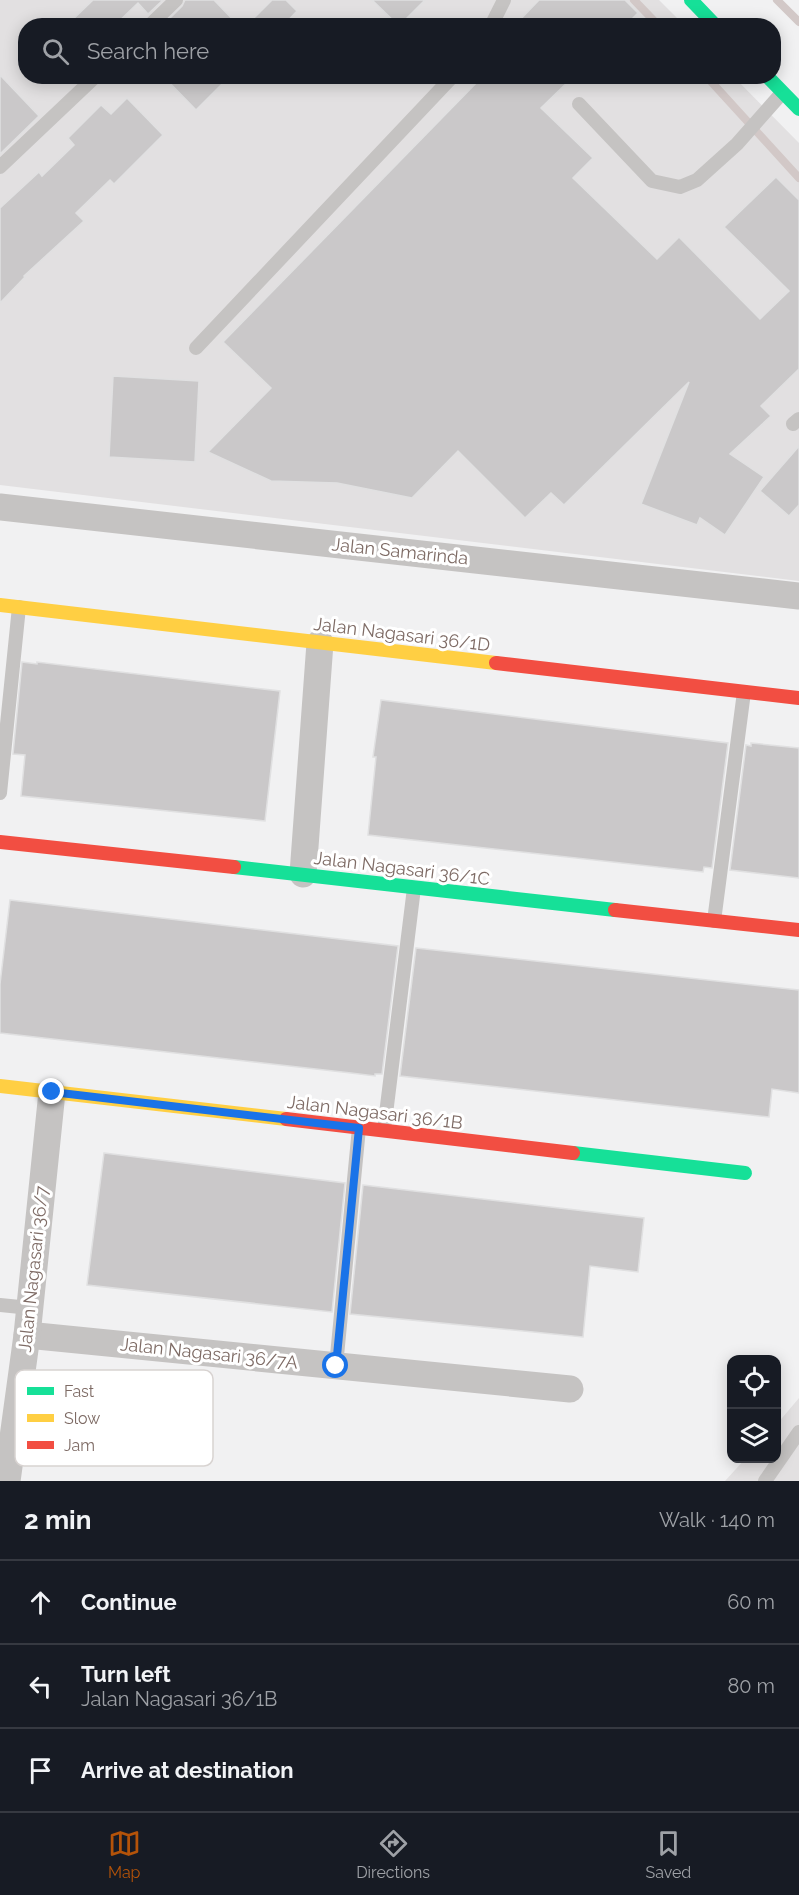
<!DOCTYPE html>
<meta charset="utf-8">
<style>
:root{--surface:#171b24;--page:#20242c;--text:#f1f3f6;--muted:#9ea1a6;--line:#363941;--accent:#b45309}
body{margin:0;font-family:Raleway,sans-serif;background:var(--page);color:var(--text)}
.controls{position:absolute;right:18px;bottom:18px;display:grid;overflow:hidden;border-radius:12px;box-shadow:0 3px 15px #0003}
.controls button{width:54px;height:54px;display:grid;place-items:center;padding:0;border:0;border-bottom:2px solid var(--line);background:var(--surface);color:var(--text);font:30px sans-serif}
.stop{position:absolute;width:18px;height:18px;margin:-14px;border:4px solid #1a73e8;border-radius:50%;background:#fff}
.stop.end{background:#1a73e8;border-color:#fff;box-shadow:0 2px 6px #0008}
.list{margin:0;padding:0;list-style:none}
h2{display:flex;justify-content:space-between;align-items:center;height:78px;margin:0;padding:0 24px;font-size:26px}
h2 small{font-size:20px;font-weight:400;color:var(--muted)}
.list li{display:grid;grid-template-columns:39px 1fr auto;gap:18px;align-items:center;box-sizing:border-box;height:84px;padding:0 24px;border-top:2px solid var(--line)}
.list b{display:block;font-size:22px;white-space:nowrap}
.list p{margin:0;font-size:20px;white-space:nowrap;color:var(--muted)}
.list em{font-size:20px;font-style:normal;color:var(--muted)}
.icon{flex:none;width:33px;height:33px;fill:none;stroke:currentColor;stroke-width:2;stroke-linecap:round;stroke-linejoin:round}
.map{position:relative;flex:none;width:799px;height:1481px;overflow:hidden}
.search{position:absolute;background:var(--surface);box-shadow:0 3px 15px #0003;left:18px;right:18px;top:18px;height:66px;display:flex;align-items:center;gap:15px;box-sizing:border-box;padding:0 21px;border-radius:24px;color:var(--muted);font-size:22px}
.sheet{height:330px;background:var(--surface)}
nav{display:flex;justify-content:space-around;align-items:center;box-sizing:border-box;height:84px;border-top:2px solid var(--line);background:var(--surface);font-size:16px;color:var(--muted)}
nav a{display:grid;justify-items:center;gap:3px}
nav .on{color:var(--accent)}
.map>svg:first-child{display:block}
.built{fill:#e2e0e1}
.lines{fill:none;stroke-linecap:round;stroke-linejoin:round}
.stream{stroke:#d2c8c7;stroke-width:8}
.building{fill:#cac8c9;stroke:#e0e0e1;stroke-width:1.5}
.lane{stroke:#c5c3c2;stroke-width:14}
.street{stroke:#c5c3c2;stroke-width:27}
.fast{stroke:#16e098;stroke-width:14}
.slow{stroke:#ffcf43;stroke-width:14}
.jam{stroke:#f24e42;stroke-width:14}
.route{stroke:#1a73e8;stroke-width:8}
.labels{text-anchor:middle;dominant-baseline:central;stroke-width:6;stroke-linejoin:round;paint-order:stroke}
.street-label{font-size:18px;fill:#7e6b65;stroke:#fff}
.key{fill:#fff;stroke:#d8d3d1;stroke-width:1.5}
.key-label{font-size:16px;fill:#7e6b65}
</style>
<div class="map">
<svg width="799" height="1481" viewBox="0 0 799 1481">
<rect width="100%" height="100%" fill="#f1f1f2"/>
<g class="built">
<polygon points="0,0 659,0 684,25 26,26 26,76 734,77 799,143 799,581 0,485"/>
<polygon points="799,1398 799,1481 725,1481 745,1459 776,1458 777,1424"/>
</g>
<g class="lines">
<g class="stream">
<polyline points="634,0 659,26"/>
<polyline points="777,0 799,22"/>
<polyline points="706,76 799,178"/>
</g>
</g>
<g class="building">
<polygon points="93,0 163,0 148,14 138,3 114,26 66,26"/>
<polygon points="185,0 214,0 239,26 162,26 182,6"/>
<polygon points="272,0 286,0 297,11 283,26 246,26"/>
<polygon points="372,0 425,0 399,26"/>
<polygon points="539,0 625,0 638,13 625,26 514,26"/>
<polygon points="0,75 39,116 0,154"/>
<polygon points="163,76 230,76 196,110"/>
<polygon points="483,76 574,76 541,108 593,158 573,178 657,259 679,237 760,319 789,291 724,227 776,177 799,200 799,369 761,406 771,416 730,454 764,477 725,535 700,518 697,525 641,504 689,382 564,505 551,493 525,518 458,451 412,498 337,483 271,481 208,452 271,388 223,342"/>
<polygon points="127,98 163,135 114,184 110,180 76,213 84,221 24,276 25,277 0,303 0,208 39,172 42,176 74,145 68,138 101,105 111,114"/>
<polygon points="113,376 199,381 195,462 109,457"/>
<polygon points="799,446 799,505 789,516 760,491"/>
<polygon points="22,662 37,664 37,662 280,691 265,821 21,796 25,755 13,754"/>
<polygon points="381,700 728,743 712,868 704,867 703,872 368,835 376,757 373,757"/>
<polygon points="751,743 799,748 799,878 730,870 746,745 751,746"/>
<polygon points="10,900 398,946 382,1074 375,1074 375,1076 351,1073 0,1033 0,984"/>
<polygon points="416,948 799,990 799,1093 772,1089 769,1117 400,1076"/>
<polygon points="104,1153 345,1183 332,1312 87,1285"/>
<polygon points="363,1185 644,1218 638,1272 590,1266 583,1337 350,1314"/>
</g>
<g class="lines">
<g class="lane">
<polyline points="149,26 176,0"/>
<polyline points="491,26 504,0"/>
<polyline points="579,104 652,181 680,187 697,180 737,144 782,93"/>
<polyline points="0,167 96,76"/>
<polyline points="196,348 453,76"/>
<polyline points="793,424 799,419"/>
<polyline points="0,793 19,607"/>
<polyline points="714,921 744,692"/>
<polyline points="384,1130 414,888"/>
<polyline points="0,1305 30,1308"/>
<polyline points="336,1366 359,1128"/>
<polyline points="765,1481 799,1432"/>
</g>
<g class="street">
<polyline points="0,507 799,596"/>
<polyline points="303,874 320,643"/>
<polyline points="27,1335 570,1389"/>
<polyline points="7,1481 27,1335 52,1092"/>
</g>
<g class="fast">
<polyline points="691,0 716,26"/>
<polyline points="767,76 799,109"/>
<polyline points="234,867 615,910"/>
<polyline points="573,1153 745,1173"/>
</g>
<g class="slow">
<polyline points="0,605 496,663"/>
<polyline points="0,1086 286,1119"/>
</g>
<g class="jam">
<polyline points="496,663 799,698"/>
<polyline points="0,842 234,867"/>
<polyline points="615,910 799,930"/>
<polyline points="286,1119 573,1153"/>
</g>
</g>
<g class="lines">
<polyline class="route" points="52,1092 359,1128 336,1366"/>
</g>
<g class="labels">
<g class="street-label">
<text transform="translate(400 551) rotate(6)">Jalan Samarinda</text>
<text transform="translate(402 634) rotate(7)">Jalan Nagasari 36/1D</text>
<text transform="translate(402 868) rotate(7)">Jalan Nagasari 36/1C</text>
<text transform="translate(375 1112) rotate(7)">Jalan Nagasari 36/1B</text>
<text transform="translate(33 1269) rotate(-84)">Jalan Nagasari 36/7</text>
<text transform="translate(209 1353) rotate(6)">Jalan Nagasari 36/7A</text>
</g>
</g>
<rect x="15" y="1370" width="198" height="96" rx="9" class="key"/>
<rect x="27" y="1387" width="27" height="8" fill="#16e098"/>
<rect x="27" y="1414" width="27" height="8" fill="#ffcf43"/>
<rect x="27" y="1441" width="27" height="8" fill="#f24e42"/>
<g class="key-label">
<text x="64" y="1397">Fast</text>
<text x="64" y="1424">Slow</text>
<text x="64" y="1451">Jam</text>
</g>
</svg>
<div class="controls">
<button><svg class="icon" aria-label="locate" viewBox="0 0 24 24"><circle cx="12" cy="12" r="6"/><path d="M12 2v4M12 18v4M2 12h4M18 12h4"/></svg></button>
<button><svg class="icon" aria-label="layers" viewBox="0 0 24 24"><path d="M12 4l9 5-9 5-9-5zM3 14l9 5 9-5"/></svg></button>
</div>
<div class="stop" style="left:336px;top:1366px"></div>
<div class="stop end" style="left:52px;top:1092px"></div>
<div class="search"><svg class="icon" aria-label="search" viewBox="0 0 24 24"><circle cx="10" cy="10" r="6"/><path d="M15 15l6 6"/></svg>Search here</div>
</div>
<section class="sheet">
<h2>2 min<small>Walk · 140 m</small></h2>
<ul class="list">
<li><svg class="icon" aria-label="ahead" viewBox="0 0 24 24"><path d="M12 20V5M6 11l6-6 6 6"/></svg><div><b>Continue</b></div><em>60 m</em></li>
<li><svg class="icon" aria-label="left" viewBox="0 0 24 24"><path d="M17 20v-9H6M10 6l-5 5 5 5"/></svg><div><b>Turn left</b><p>Jalan Nagasari 36/1B</p></div><em>80 m</em></li>
<li><svg class="icon" aria-label="arrive" viewBox="0 0 24 24"><path d="M6 21V4h12l-3 4 3 4H6"/></svg><div><b>Arrive at destination</b></div></li>
</ul>
</section>
<nav>
<a class="on"><svg class="icon" aria-label="map" viewBox="0 0 24 24"><path d="M3 6l6-2 6 2 6-2v14l-6 2-6-2-6 2zM9 4v14M15 6v14"/></svg>Map</a>
<a><svg class="icon" aria-label="directions" viewBox="0 0 24 24"><path d="M12 3l9 9-9 9-9-9zM9 14v-3h6M13 9l2 2-2 2"/></svg>Directions</a>
<a><svg class="icon" aria-label="saved" viewBox="0 0 24 24"><path d="M7 4h10v16l-5-4-5 4z"/></svg>Saved</a>
</nav>
